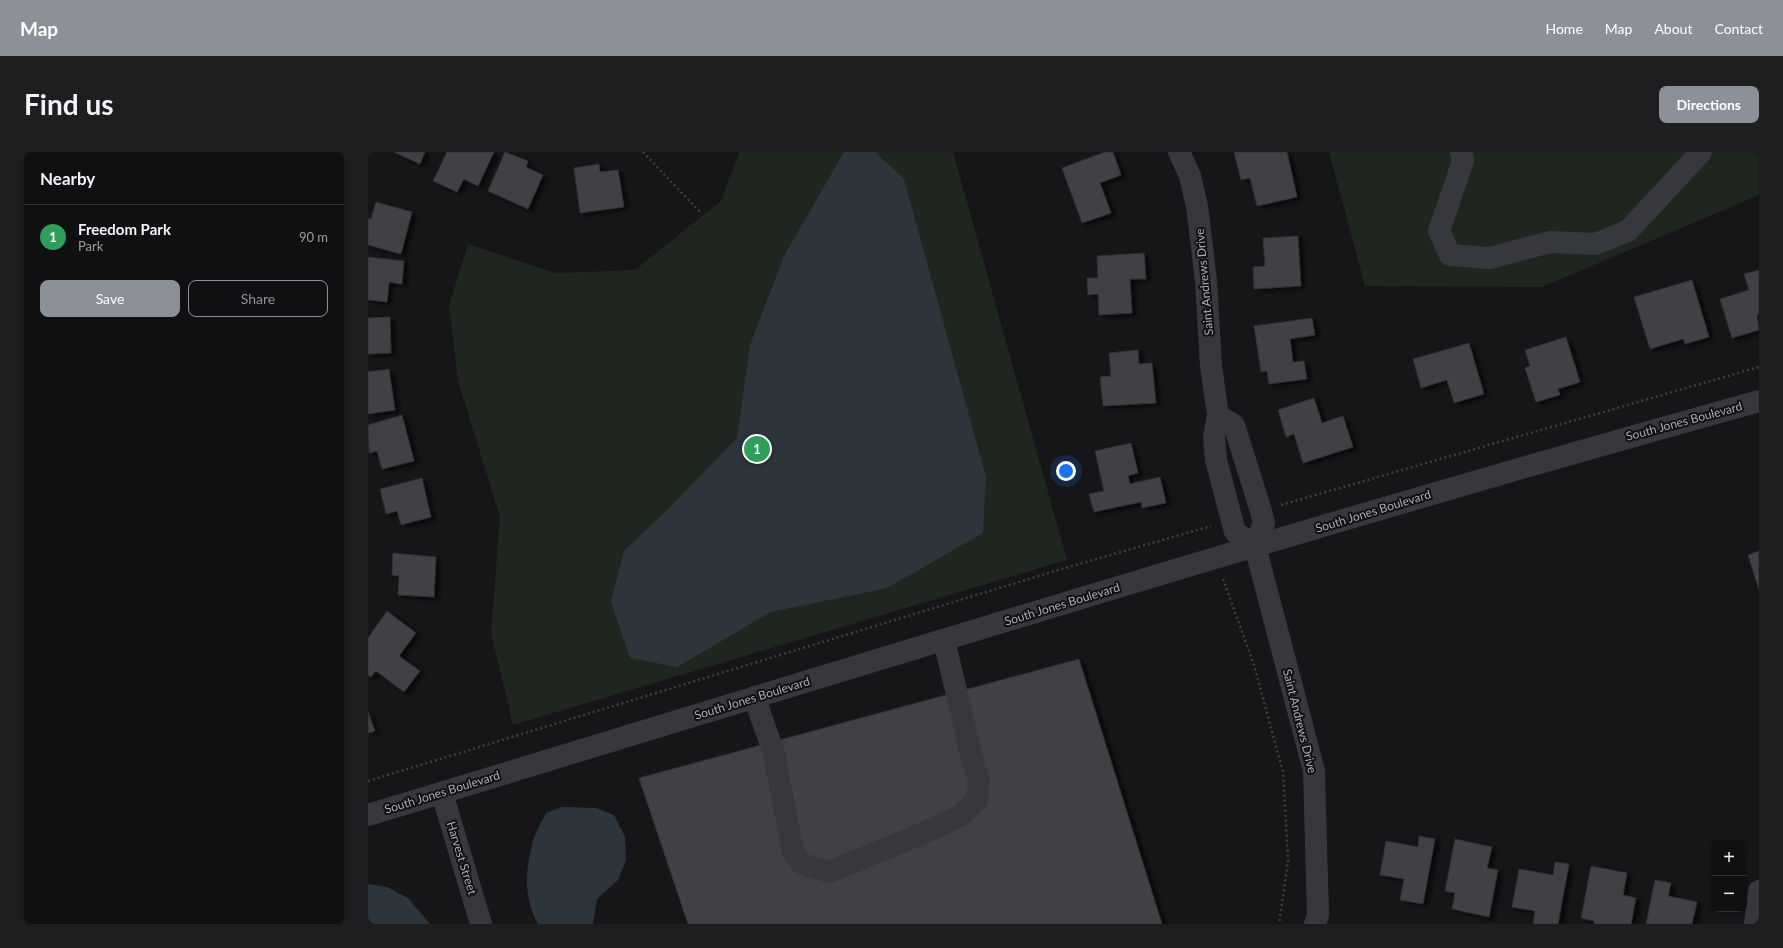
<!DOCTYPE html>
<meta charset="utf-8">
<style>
:root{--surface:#101012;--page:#1e1e20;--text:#f1f3f6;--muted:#9c9d9f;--line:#303032;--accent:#8c9099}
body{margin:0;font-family:Lato,sans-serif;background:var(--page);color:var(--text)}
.controls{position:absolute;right:12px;bottom:12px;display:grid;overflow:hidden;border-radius:8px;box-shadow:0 1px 3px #0004}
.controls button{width:36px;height:36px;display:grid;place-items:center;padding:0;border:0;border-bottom:1px solid var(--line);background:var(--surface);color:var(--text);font:20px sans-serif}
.you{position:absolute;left:698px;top:319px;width:14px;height:14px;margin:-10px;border:3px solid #fff;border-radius:50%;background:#1a73e8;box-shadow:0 0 0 6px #1a73e833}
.badge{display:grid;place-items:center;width:26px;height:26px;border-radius:50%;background:var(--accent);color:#fff;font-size:13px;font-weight:700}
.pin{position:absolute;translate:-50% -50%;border:2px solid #fff;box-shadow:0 1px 4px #0006}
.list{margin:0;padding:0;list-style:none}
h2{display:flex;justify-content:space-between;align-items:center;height:52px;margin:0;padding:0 16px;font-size:17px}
h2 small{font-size:13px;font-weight:400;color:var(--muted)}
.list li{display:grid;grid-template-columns:26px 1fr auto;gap:12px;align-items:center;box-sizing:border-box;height:64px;padding:0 16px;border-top:1px solid var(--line)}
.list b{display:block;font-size:15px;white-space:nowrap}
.list p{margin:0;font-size:13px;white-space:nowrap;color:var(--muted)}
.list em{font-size:13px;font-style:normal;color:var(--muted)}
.actions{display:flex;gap:8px;padding:12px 16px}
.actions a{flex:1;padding:9px 0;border:1px solid var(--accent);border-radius:8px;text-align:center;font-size:14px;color:var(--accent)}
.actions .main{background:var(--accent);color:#fff}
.map{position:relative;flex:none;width:1391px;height:772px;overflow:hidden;border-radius:8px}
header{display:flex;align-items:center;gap:24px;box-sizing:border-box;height:56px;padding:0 20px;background:var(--accent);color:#fff}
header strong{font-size:19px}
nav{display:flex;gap:22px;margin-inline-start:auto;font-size:14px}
.intro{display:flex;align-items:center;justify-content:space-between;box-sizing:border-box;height:96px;padding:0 24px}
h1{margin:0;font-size:28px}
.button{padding:10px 18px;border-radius:8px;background:var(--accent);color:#fff;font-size:14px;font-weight:700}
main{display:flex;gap:24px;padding:0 24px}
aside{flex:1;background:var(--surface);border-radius:8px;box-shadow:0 1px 3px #0004}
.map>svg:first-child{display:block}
.green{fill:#1e261f}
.water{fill:#2c353c}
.building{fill:#404145;stroke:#303034;filter:url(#shadow)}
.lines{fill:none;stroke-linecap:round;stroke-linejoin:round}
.path{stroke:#3d3f44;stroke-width:2.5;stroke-dasharray:2 3;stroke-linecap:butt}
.minor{stroke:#37383d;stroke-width:22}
.labels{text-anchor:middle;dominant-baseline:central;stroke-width:4;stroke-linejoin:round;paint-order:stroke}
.street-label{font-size:12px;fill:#a8adb8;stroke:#111113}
</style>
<header>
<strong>Map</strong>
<nav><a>Home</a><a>Map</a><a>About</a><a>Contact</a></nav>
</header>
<div class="intro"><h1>Find us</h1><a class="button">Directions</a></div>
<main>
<aside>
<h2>Nearby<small></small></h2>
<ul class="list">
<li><span class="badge" style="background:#2e9e5b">1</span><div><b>Freedom Park</b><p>Park</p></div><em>90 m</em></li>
</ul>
<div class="actions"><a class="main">Save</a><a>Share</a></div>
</aside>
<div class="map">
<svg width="1391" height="772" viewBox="0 0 1391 772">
<defs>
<filter id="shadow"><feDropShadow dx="4.5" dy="2.5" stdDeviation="2" flood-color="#0009"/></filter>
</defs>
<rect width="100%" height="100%" fill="#161618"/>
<g class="green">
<polygon points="371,0 585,0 699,408 145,573 123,481 132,365 90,229 81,153 100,92 188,121 267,118 353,49"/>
<polygon points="961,0 1391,0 1391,43 1174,135 997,134"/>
</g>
<g class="water">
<polygon points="476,0 507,0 536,27 618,325 615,381 519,436 403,460 309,515 262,506 243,450 256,399 299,358 369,286 382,193 416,104"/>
<path d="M194 655 228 656 246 663 257 685 258 708 250 728 229 747 225 772H170C156 746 157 721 164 693 166 682 173 671 178 661Z"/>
<polygon points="0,732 19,735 40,746 62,772 0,772"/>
</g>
<g class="building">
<polygon points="26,0 57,0 52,12"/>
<polygon points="79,0 126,0 110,34 96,27 89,40 65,29"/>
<polygon points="137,0 160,9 158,15 175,23 160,57 120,39"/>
<polygon points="737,0 745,0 753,23 732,31 743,61 714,71 694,16"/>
<polygon points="866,0 919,0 929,45 889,54 882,26 873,28"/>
<polygon points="231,12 232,20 250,18 256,55 212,61 206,16"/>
<polygon points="8,50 44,60 33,102 0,93 0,66 3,67"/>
<polygon points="930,84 933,134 886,137 885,115 897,114 895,86"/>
<polygon points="776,101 778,127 762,127 764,161 731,163 730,142 720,143 719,126 730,126 729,104"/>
<polygon points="0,105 36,109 34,132 21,130 19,150 0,148"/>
<polygon points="1391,118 1391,162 1389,163 1391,178 1364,186 1352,147 1381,138 1376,122"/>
<polygon points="1324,128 1341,185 1317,192 1315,187 1282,197 1266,145"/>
<polygon points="22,165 23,201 0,202 0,166"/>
<polygon points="944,166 947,183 922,187 925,210 936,209 939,227 901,232 899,219 893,220 886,174"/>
<polygon points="1198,185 1212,230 1190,237 1192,243 1168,250 1157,216 1162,214 1157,198"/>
<polygon points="1101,191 1116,242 1086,251 1079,228 1053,236 1045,207"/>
<polygon points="770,198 771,212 784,211 788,251 735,254 732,225 743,224 741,201"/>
<polygon points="21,217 27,258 0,262 0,220"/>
<polygon points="946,246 954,271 975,264 985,295 935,311 926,282 918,285 910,258"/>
<polygon points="34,263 46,309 14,317 9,299 1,301 0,273"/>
<polygon points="763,291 770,321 760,324 762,332 792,325 798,351 774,356 773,350 726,360 721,342 736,339 727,299"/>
<polygon points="54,326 63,365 33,373 29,359 18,362 12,337"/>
<polygon points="1391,399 1391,438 1380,403"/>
<polygon points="25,401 68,405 66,445 30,443 31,424 24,423"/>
<polygon points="19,459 48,481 31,504 52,519 36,540 8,519 3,525 0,523 0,486"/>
<polygon points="711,507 794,772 320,772 271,626"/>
<polygon points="0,560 7,579 0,581"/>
<polygon points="1051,684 1067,687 1055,752 1032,748 1036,727 1012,723 1018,689 1050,695"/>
<polygon points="1087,687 1124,695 1119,716 1130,718 1121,765 1084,757 1087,741 1077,739"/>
<polygon points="1187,710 1201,712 1190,772 1165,772 1167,759 1144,755 1151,717 1185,723"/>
<polygon points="1223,714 1259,721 1255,743 1268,746 1263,772 1226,772 1226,769 1213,766"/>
<polygon points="1287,728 1303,731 1300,744 1329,750 1324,772 1278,772"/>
</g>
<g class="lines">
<g class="path">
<polyline points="275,0 332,60"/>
<polyline points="913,353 1391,215"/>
<polyline points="855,427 886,513 915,620 920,709 911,772"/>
<polyline points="0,629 687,419 843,374"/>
</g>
<g class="minor">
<polyline points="811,0 822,24 829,54 838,129 843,214 850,263 846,285 848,308 867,380 887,394"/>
<polyline points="1093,0 1095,9 1071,79 1082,103 1122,106 1182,90 1227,92 1260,79 1333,0"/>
<polyline points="850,263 866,273 893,359 896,371 887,394 946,619 950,763 947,772"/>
<polyline points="386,545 406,601 425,700 434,712 461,720 556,681 592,664 609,648 611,628 604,606 576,488"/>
<polyline points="74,641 113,772"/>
<path d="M0 663C463 523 925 378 1391 249"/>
<polyline points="1387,772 1391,739"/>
</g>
</g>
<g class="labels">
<g class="street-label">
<text transform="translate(836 130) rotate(-95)">Saint Andrews Drive</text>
<text transform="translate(1316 269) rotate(-15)">South Jones Boulevard</text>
<text transform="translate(1005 359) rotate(-17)">South Jones Boulevard</text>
<text transform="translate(694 452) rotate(-17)">South Jones Boulevard</text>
<text transform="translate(384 546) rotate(-17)">South Jones Boulevard</text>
<text transform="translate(932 569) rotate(76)">Saint Andrews Drive</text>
<text transform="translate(74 640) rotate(-17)">South Jones Boulevard</text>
<text transform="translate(94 706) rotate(73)">Harvest Street</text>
</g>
</g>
</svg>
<div class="controls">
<button>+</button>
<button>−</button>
</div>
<div class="you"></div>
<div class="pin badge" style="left:389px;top:297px;background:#2e9e5b">1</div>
</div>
</main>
